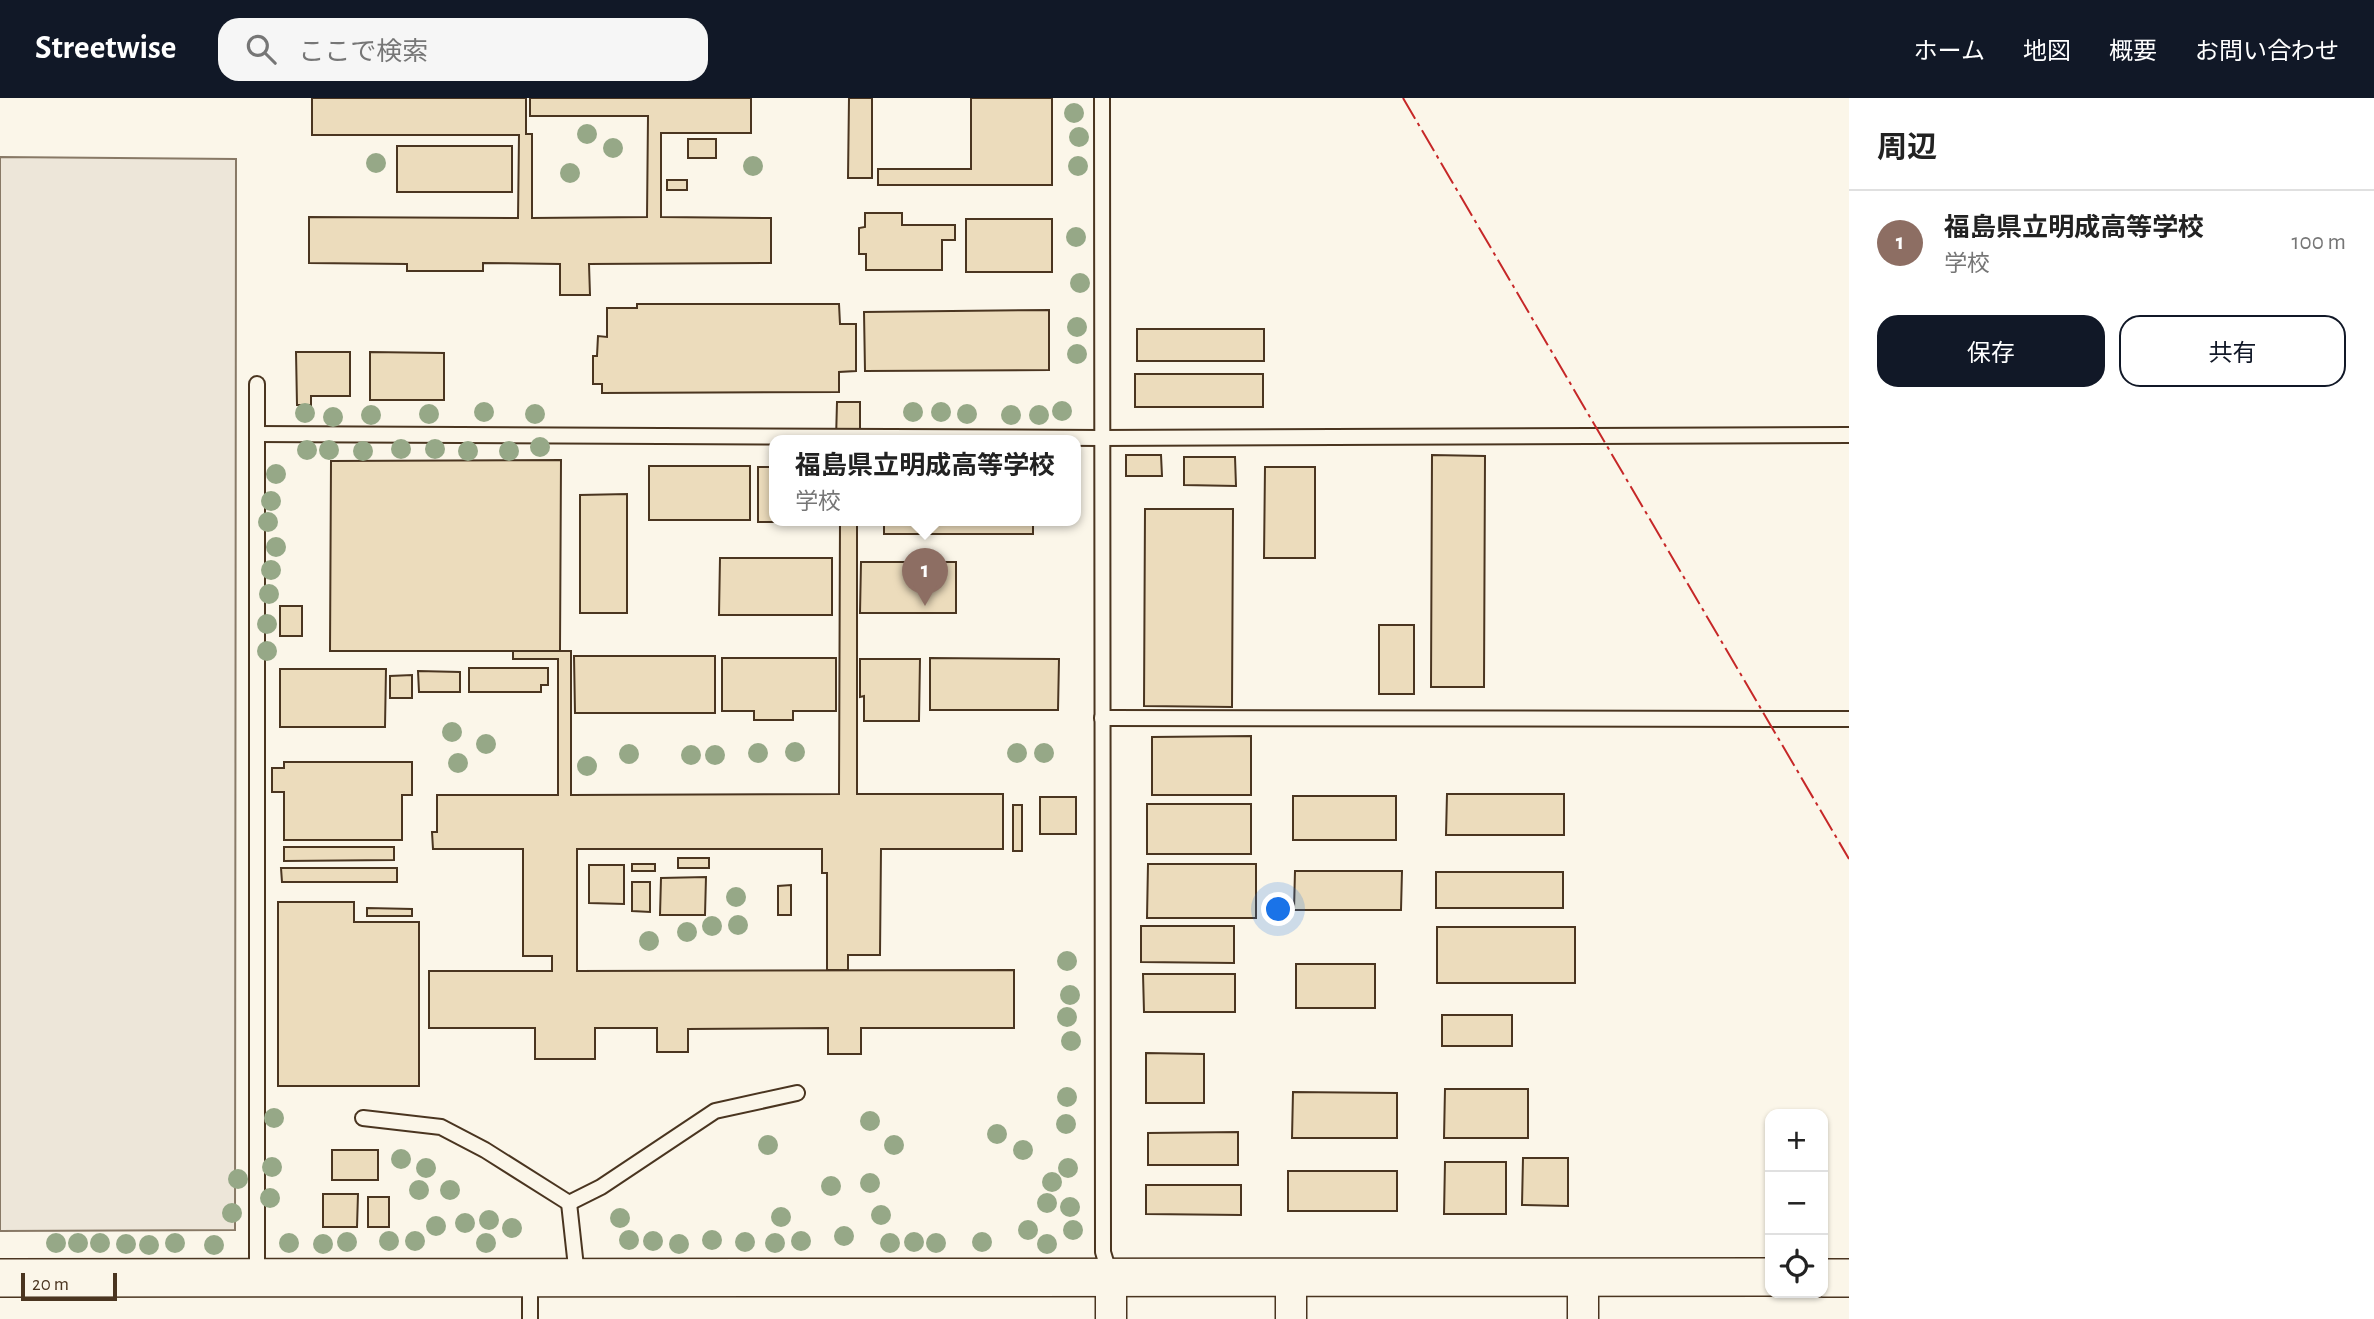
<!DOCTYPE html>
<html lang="ja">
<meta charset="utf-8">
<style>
:root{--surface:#fff;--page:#f6f6f6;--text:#222;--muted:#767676;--line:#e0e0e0;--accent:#111827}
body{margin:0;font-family:"Alegreya Sans","Noto Sans JP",sans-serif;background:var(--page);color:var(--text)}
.controls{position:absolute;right:21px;bottom:21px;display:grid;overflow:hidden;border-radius:14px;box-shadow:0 2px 5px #0004}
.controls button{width:63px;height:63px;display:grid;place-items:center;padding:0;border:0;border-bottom:2px solid var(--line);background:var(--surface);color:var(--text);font:35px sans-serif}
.scale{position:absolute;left:21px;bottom:18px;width:96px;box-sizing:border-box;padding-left:7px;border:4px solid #4a3520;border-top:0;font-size:19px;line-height:24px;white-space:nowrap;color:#4a3520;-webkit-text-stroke:5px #fbf6e9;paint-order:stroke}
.you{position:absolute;left:1279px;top:812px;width:24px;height:24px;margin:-18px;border:5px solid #fff;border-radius:50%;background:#1a73e8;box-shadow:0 0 0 10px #1a73e833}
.badge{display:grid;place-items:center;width:46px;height:46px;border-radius:50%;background:var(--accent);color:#fff;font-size:23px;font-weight:700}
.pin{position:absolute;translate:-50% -58px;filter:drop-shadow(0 2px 4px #0008)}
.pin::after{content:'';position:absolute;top:37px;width:24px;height:21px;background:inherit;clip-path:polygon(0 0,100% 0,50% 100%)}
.popup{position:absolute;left:769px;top:337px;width:312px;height:91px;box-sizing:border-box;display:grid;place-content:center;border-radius:14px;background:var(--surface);filter:drop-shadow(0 2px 5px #0005);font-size:23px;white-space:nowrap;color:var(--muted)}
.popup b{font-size:26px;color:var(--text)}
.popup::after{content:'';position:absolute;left:50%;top:100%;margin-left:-14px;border:14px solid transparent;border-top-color:var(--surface)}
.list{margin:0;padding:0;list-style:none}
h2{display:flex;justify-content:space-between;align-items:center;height:91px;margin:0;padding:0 28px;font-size:30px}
h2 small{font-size:23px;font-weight:400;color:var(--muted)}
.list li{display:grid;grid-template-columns:46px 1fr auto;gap:21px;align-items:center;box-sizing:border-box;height:105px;padding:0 28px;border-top:2px solid var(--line)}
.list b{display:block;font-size:26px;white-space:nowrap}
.list p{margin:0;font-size:23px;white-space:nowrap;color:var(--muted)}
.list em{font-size:23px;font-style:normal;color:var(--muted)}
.actions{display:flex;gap:14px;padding:21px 28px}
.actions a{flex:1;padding:16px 0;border:2px solid var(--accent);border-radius:21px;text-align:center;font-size:24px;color:var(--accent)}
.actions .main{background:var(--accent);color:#fff}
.icon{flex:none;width:38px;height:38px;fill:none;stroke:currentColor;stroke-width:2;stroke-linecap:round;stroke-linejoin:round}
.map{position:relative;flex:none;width:1849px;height:1221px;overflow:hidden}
header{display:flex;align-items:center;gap:42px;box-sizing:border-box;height:98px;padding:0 35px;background:var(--accent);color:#fff}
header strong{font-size:33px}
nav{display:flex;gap:38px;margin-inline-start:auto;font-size:24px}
.search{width:490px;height:63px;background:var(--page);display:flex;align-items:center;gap:18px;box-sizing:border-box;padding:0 24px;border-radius:21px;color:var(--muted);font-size:26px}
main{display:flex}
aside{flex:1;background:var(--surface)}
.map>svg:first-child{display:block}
.green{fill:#ede6d9;stroke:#887966;stroke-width:2}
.building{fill:#ecdcbc;stroke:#4a3520;stroke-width:2}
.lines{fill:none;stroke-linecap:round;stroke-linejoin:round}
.service-casing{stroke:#4a3520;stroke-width:18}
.minor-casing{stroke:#4a3520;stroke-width:33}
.tertiary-casing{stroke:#4a3520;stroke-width:40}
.service{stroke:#fbf6e9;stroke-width:14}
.minor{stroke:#fbf6e9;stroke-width:30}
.tertiary{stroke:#fbf6e9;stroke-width:37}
.power{stroke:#c62828;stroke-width:2;stroke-dasharray:24 5 3.5 5;stroke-linecap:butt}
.tree{fill:#96a887}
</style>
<header>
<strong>Streetwise</strong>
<div class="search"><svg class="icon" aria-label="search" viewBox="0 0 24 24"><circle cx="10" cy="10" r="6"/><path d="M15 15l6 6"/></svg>ここで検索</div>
<nav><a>ホーム</a><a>地図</a><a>概要</a><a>お問い合わせ</a></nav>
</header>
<main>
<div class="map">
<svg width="1849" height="1221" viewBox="0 0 1849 1221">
<rect width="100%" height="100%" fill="#fbf6e9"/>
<polygon class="green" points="0,59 236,61 235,1132 0,1133"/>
<g class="building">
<polygon points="312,0 526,0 526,36 532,36 532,120 647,119 648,18 530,18 530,0 751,0 751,35 661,35 661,119 771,120 771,165 589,166 590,197 560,197 560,166 483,165 483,173 407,173 407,166 309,165 309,119 518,120 519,37 312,37"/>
<polygon points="849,0 872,0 872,80 848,80"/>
<polygon points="971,0 1052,0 1052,87 878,87 878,71 971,71"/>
<rect x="688" y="41" width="28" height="19"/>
<rect x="397" y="48" width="115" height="46"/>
<rect x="667" y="82" width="20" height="10"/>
<polygon points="865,115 902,115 902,127 955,127 955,142 942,142 942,172 866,172 866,156 859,156 859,130 865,129"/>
<rect x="966" y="121" width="86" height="53"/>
<polygon points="637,206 839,206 840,226 856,226 856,273 839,274 839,294 602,295 602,286 593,286 593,258 597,258 598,238 607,239 607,210 637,210"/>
<polygon points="1049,212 1049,272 865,273 864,214"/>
<rect x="1137" y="231" width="127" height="32"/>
<polygon points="296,254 350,254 350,298 311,298 311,307 297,307"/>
<polygon points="370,254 444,255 444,302 370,302"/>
<rect x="1135" y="276" width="128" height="33"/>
<polygon points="837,304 860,304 860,342 836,342"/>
<polygon points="1126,357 1161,357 1162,378 1126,378"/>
<polygon points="1432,357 1485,358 1484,589 1431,589"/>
<polygon points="1184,359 1235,359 1236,388 1184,387"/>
<polygon points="561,362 560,553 330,553 331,363"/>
<rect x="649" y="368" width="101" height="54"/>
<polygon points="758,369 774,369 774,422 836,424 758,424"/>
<polygon points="1265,369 1315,369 1315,460 1264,460"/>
<polygon points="627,396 627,515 580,515 580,397"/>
<polygon points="1145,411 1233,411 1232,609 1144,608"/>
<polygon points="840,422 857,422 857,696 1003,696 1003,751 881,751 880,857 848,857 848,872 827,872 827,775 822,775 822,751 577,751 577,873 1014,872 1014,930 861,930 861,956 828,956 828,930 688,931 688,954 657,954 657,930 595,930 595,961 535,961 535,930 429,930 429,873 552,873 552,858 523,858 523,751 433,751 432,734 437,734 437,697 558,697 558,561 513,561 513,553 571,553 571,697 839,696"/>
<rect x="884" y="422" width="149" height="14"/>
<polygon points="916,454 930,454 930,464 956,464 956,515 860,515 861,464 915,464"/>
<polygon points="720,460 832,460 832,517 719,517"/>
<rect x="280" y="508" width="22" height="30"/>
<rect x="1379" y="527" width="35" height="69"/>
<polygon points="574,558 715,558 715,615 575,615"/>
<polygon points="722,560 836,560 836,613 793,613 793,622 754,622 754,613 722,613"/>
<polygon points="930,560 1059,561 1058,612 930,612"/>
<polygon points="860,561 920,561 919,623 864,623 864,598 860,599"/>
<polygon points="469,570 548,570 548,587 541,587 541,594 469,594"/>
<polygon points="280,571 386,571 385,629 280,629"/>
<polygon points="418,573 460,574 460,594 419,594"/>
<polygon points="412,577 412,600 390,600 390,578"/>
<polygon points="1251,638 1251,697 1152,697 1152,639"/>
<polygon points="284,664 412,664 412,697 402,697 402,742 284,742 284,694 272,694 272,670 284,670"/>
<polygon points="1447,696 1564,696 1564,737 1446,737"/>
<rect x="1293" y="698" width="103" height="44"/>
<rect x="1040" y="699" width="36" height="37"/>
<rect x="1147" y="706" width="104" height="50"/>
<rect x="1013" y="707" width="9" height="46"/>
<polygon points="284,749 394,749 394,762 284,763"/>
<rect x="678" y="760" width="31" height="10"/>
<rect x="632" y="766" width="23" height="7"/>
<polygon points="1148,766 1256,766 1256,820 1147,820"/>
<polygon points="589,767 624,767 624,806 589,805"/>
<polygon points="281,770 397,770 397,784 282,784"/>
<polygon points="1295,773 1402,773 1401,812 1294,812"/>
<rect x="1436" y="774" width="127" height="36"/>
<polygon points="706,779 705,817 660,817 661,780"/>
<polygon points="632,784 650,784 650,814 632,813"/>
<polygon points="791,787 791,817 778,817 778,788"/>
<polygon points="278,804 354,804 354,824 419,824 419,988 278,988"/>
<polygon points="367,810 412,811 412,818 367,818"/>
<polygon points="1141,828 1234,828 1234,865 1141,864"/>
<rect x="1437" y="829" width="138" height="56"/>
<rect x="1296" y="866" width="79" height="44"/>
<polygon points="1143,876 1235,876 1235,914 1144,914"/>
<rect x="1442" y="917" width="70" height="31"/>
<polygon points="1146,955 1204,956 1204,1005 1146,1005"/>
<polygon points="1445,991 1528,991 1528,1040 1444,1040"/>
<polygon points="1293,994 1397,995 1397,1040 1292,1040"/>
<polygon points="1238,1034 1238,1067 1148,1067 1148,1035"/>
<rect x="332" y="1052" width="46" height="30"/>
<polygon points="1523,1060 1568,1060 1568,1108 1522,1107"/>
<polygon points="1445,1064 1506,1064 1506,1116 1444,1116"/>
<rect x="1288" y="1073" width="109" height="40"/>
<polygon points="1146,1087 1241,1087 1241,1117 1146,1116"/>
<polygon points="323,1096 358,1096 357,1129 323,1129"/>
<rect x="368" y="1099" width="21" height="30"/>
</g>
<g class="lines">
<g class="service-casing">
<g id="service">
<polyline points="1102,0 1103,1154 1110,1177"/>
<polyline points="257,286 257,1178"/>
<polyline points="257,336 1101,340 1849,337"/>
<polyline points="1102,620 1849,621"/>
<polyline points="363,1020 441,1029 485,1052 569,1105"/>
<polyline points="569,1105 601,1089 715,1013 797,995"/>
<polyline points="569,1105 577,1178"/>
<polyline points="530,1180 530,1221"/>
</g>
</g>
<g class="minor-casing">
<g id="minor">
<polyline points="1111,1181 1111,1221"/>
<polyline points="1291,1221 1291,1180"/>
<polyline points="1583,1221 1583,1178"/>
</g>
</g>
<g class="tertiary-casing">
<g id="tertiary">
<polyline points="0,1180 1770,1179"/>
<polyline points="1823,1180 1849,1180"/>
</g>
</g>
<use href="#service" class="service"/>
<use href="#minor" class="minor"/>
<use href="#tertiary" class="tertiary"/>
<polyline class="power" points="1403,0 1849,761"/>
</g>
<g class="tree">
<circle cx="1074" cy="15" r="10"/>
<circle cx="587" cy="36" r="10"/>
<circle cx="1079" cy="39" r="10"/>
<circle cx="613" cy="50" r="10"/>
<circle cx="376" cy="65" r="10"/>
<circle cx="753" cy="68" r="10"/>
<circle cx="1078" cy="68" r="10"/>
<circle cx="570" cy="75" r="10"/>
<circle cx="1076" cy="139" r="10"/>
<circle cx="1080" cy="185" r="10"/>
<circle cx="1077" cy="229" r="10"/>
<circle cx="1077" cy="256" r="10"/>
<circle cx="1062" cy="313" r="10"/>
<circle cx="484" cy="314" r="10"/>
<circle cx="913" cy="314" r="10"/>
<circle cx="941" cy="314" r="10"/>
<circle cx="305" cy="315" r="10"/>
<circle cx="429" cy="316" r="10"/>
<circle cx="535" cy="316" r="10"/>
<circle cx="967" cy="316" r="10"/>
<circle cx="371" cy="317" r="10"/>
<circle cx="1011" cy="317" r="10"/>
<circle cx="1039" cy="317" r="10"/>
<circle cx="333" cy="319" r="10"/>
<circle cx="540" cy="349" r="10"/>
<circle cx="401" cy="351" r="10"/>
<circle cx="435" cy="351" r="10"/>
<circle cx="307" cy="352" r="10"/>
<circle cx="329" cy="352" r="10"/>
<circle cx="363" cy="353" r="10"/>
<circle cx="468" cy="353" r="10"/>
<circle cx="509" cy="353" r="10"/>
<circle cx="276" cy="376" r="10"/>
<circle cx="271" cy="403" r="10"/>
<circle cx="268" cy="424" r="10"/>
<circle cx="276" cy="449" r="10"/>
<circle cx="271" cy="472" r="10"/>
<circle cx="269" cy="496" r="10"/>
<circle cx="267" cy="526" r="10"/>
<circle cx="267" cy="553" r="10"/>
<circle cx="452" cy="634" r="10"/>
<circle cx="486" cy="646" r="10"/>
<circle cx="795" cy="654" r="10"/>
<circle cx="758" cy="655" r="10"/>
<circle cx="1017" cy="655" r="10"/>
<circle cx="1044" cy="655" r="10"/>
<circle cx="629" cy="656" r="10"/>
<circle cx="691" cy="657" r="10"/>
<circle cx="715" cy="657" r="10"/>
<circle cx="458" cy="665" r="10"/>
<circle cx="587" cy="668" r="10"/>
<circle cx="736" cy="799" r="10"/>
<circle cx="738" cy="827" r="10"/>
<circle cx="712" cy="828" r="10"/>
<circle cx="687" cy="834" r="10"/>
<circle cx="649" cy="843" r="10"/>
<circle cx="1067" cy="863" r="10"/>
<circle cx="1070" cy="897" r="10"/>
<circle cx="1067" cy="919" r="10"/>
<circle cx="1071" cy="943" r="10"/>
<circle cx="1067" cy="999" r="10"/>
<circle cx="274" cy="1020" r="10"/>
<circle cx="870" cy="1023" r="10"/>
<circle cx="1066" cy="1026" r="10"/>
<circle cx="997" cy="1036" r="10"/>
<circle cx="768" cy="1047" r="10"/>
<circle cx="894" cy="1047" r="10"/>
<circle cx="1023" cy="1052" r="10"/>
<circle cx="401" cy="1061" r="10"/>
<circle cx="272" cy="1069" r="10"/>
<circle cx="426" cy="1070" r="10"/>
<circle cx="1068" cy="1070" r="10"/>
<circle cx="238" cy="1081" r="10"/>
<circle cx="1052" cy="1084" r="10"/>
<circle cx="870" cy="1085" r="10"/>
<circle cx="831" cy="1088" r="10"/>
<circle cx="419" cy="1092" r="10"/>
<circle cx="450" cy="1092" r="10"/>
<circle cx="270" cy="1100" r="10"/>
<circle cx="1047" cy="1105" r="10"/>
<circle cx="1070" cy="1109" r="10"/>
<circle cx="232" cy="1115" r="10"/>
<circle cx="881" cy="1117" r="10"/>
<circle cx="781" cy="1119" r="10"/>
<circle cx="620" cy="1120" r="10"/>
<circle cx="489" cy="1122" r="10"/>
<circle cx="465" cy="1125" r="10"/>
<circle cx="436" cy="1128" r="10"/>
<circle cx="512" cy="1130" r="10"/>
<circle cx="1028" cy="1132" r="10"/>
<circle cx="1073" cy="1132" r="10"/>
<circle cx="844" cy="1138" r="10"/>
<circle cx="629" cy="1142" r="10"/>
<circle cx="712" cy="1142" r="10"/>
<circle cx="389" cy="1143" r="10"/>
<circle cx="415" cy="1143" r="10"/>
<circle cx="653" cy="1143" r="10"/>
<circle cx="801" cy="1143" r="10"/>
<circle cx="347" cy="1144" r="10"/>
<circle cx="745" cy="1144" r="10"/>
<circle cx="914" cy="1144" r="10"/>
<circle cx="982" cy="1144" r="10"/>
<circle cx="56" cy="1145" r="10"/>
<circle cx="78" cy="1145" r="10"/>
<circle cx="100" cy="1145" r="10"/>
<circle cx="175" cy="1145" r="10"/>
<circle cx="289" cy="1145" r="10"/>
<circle cx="486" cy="1145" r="10"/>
<circle cx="775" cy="1145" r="10"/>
<circle cx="890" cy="1145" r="10"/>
<circle cx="936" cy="1145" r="10"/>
<circle cx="126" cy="1146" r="10"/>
<circle cx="323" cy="1146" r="10"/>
<circle cx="679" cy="1146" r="10"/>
<circle cx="1047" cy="1146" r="10"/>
<circle cx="149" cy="1147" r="10"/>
<circle cx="214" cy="1147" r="10"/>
</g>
</svg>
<div class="controls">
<button>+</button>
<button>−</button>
<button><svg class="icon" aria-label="locate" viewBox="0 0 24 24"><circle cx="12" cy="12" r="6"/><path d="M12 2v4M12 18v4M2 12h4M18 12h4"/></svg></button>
</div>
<div class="scale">20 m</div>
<div class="you"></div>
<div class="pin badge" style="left:925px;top:508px;background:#8d6e63">1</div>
<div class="popup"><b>福島県立明成高等学校</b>学校</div>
</div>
<aside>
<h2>周辺<small></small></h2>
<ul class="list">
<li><span class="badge" style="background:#8d6e63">1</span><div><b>福島県立明成高等学校</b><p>学校</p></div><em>100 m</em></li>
</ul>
<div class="actions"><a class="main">保存</a><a>共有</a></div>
</aside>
</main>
